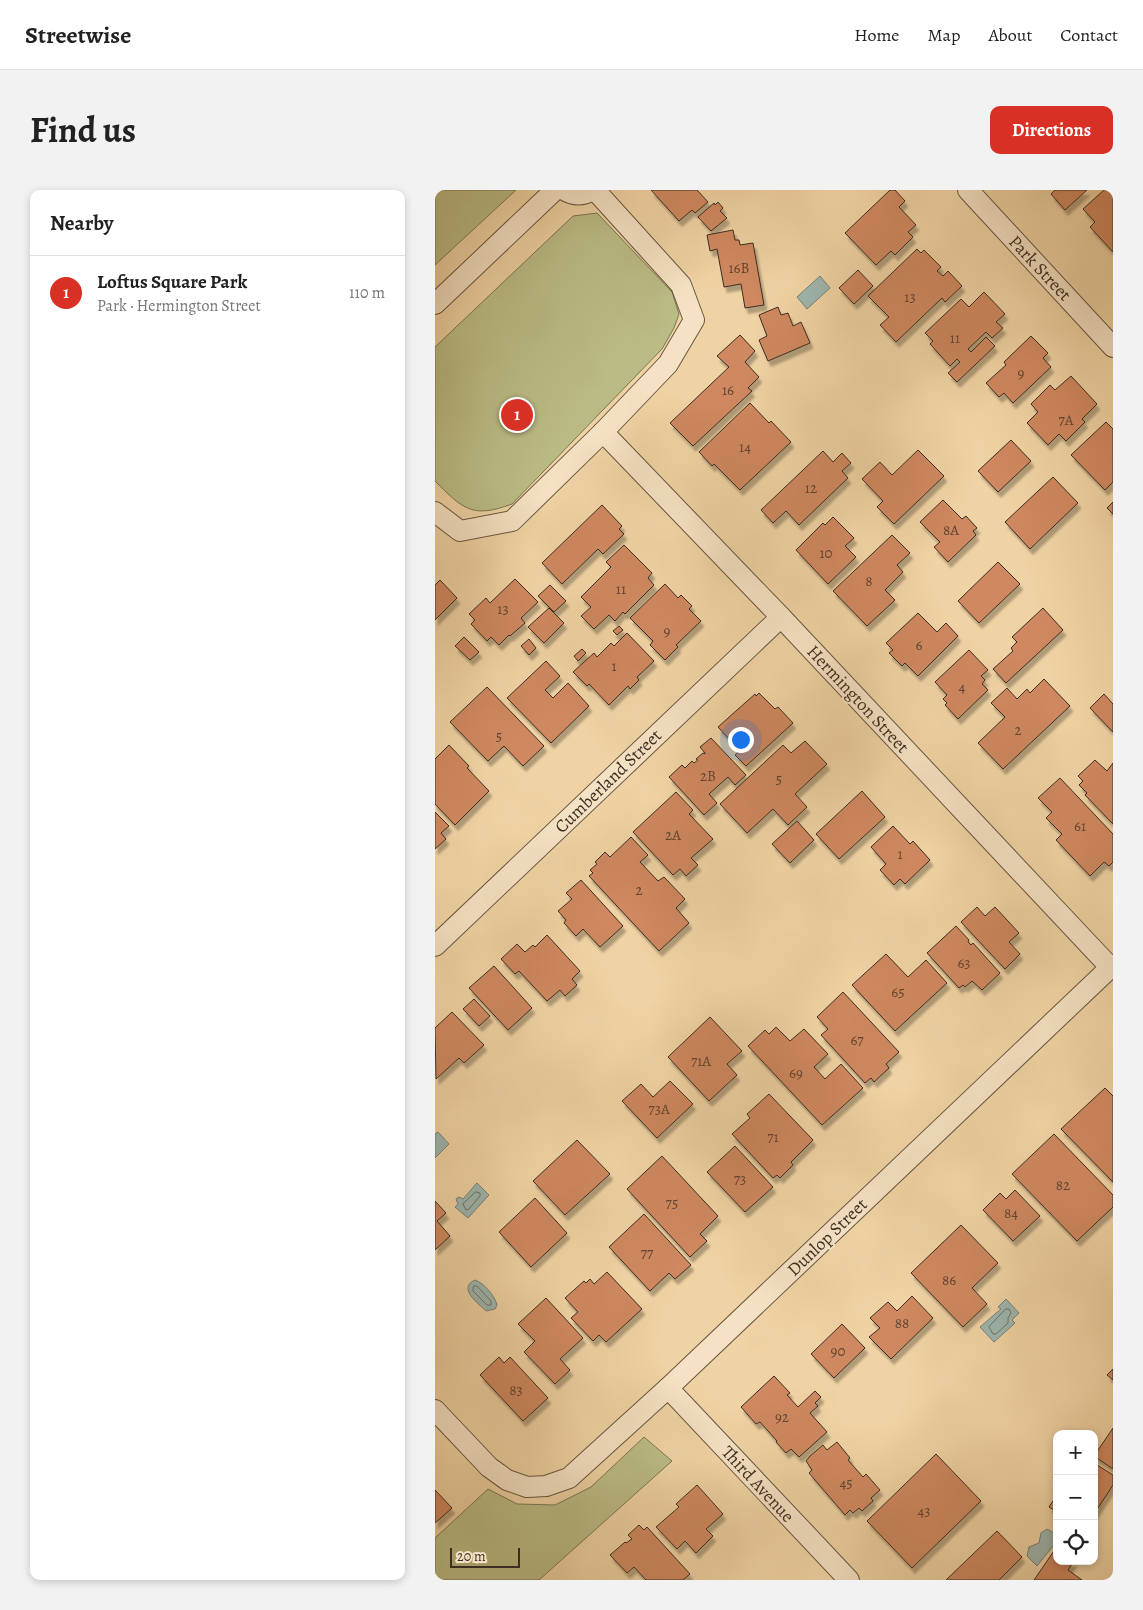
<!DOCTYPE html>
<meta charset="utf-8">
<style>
:root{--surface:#fff;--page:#f2f2f2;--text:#222;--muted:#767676;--line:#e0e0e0;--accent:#d93025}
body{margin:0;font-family:Alegreya,serif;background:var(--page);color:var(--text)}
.controls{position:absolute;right:15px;bottom:15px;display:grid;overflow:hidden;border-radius:10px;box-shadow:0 2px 8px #0003}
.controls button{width:45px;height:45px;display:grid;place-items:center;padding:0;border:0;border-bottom:1px solid var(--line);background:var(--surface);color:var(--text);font:25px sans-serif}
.scale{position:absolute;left:15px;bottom:12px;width:70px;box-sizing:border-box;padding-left:5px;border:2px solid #3e2e22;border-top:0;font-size:14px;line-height:18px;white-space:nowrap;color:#3e2e22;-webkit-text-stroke:4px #f5e2c4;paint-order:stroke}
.you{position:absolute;left:305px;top:549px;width:18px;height:18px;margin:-12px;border:4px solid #fff;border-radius:50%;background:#1a73e8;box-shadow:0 0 0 8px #1a73e833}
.badge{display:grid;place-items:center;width:32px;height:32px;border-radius:50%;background:var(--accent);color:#fff;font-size:16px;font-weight:700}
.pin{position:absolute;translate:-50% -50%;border:2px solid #fff;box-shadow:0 1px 5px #0006}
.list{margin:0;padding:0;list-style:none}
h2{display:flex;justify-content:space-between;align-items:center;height:65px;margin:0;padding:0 20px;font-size:21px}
h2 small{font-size:16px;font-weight:400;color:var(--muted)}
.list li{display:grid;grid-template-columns:32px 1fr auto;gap:15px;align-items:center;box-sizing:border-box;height:75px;padding:0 20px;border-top:1px solid var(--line)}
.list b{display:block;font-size:19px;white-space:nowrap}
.list p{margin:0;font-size:16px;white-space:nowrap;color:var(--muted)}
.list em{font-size:16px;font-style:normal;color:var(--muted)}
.icon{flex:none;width:28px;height:28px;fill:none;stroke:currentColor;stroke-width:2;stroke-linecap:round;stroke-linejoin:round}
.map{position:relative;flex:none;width:678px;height:1390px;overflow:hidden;border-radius:10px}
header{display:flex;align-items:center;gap:30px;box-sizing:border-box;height:70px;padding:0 25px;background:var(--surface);border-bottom:1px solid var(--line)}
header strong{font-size:24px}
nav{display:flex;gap:28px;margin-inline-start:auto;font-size:18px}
.intro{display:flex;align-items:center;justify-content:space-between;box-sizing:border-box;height:120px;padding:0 30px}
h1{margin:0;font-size:35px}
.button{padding:12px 22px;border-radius:10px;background:var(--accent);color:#fff;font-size:18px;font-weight:700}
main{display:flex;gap:30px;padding:0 30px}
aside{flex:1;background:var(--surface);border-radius:10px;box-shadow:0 2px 8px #0003}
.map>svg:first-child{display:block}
.green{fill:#bbbc85;stroke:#7c7554}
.water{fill:#9db6af;stroke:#778077}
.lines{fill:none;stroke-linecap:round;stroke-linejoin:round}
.shore{stroke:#6e7268;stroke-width:1}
.building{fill:#cf885f;stroke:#3e2e22;filter:url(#shadow)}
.street-casing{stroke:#6a5742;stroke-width:22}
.street{stroke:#f5e2c4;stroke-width:20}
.labels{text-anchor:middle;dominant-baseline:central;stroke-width:4;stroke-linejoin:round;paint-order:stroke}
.number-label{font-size:15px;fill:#624431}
.street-label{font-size:18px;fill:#3e2e22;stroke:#f5e2c4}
</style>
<header>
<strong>Streetwise</strong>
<nav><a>Home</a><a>Map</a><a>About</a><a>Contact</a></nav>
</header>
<div class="intro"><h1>Find us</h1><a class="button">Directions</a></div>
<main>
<aside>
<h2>Nearby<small></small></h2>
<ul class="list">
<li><span class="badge">1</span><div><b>Loftus Square Park</b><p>Park · Hermington Street</p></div><em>110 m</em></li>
</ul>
</aside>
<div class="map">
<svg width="678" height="1390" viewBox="0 0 678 1390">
<defs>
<filter id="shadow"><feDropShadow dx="3" dy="5.5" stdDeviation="1" flood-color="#0004"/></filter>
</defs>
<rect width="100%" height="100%" fill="#f0d3a4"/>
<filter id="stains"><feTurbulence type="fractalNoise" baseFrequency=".004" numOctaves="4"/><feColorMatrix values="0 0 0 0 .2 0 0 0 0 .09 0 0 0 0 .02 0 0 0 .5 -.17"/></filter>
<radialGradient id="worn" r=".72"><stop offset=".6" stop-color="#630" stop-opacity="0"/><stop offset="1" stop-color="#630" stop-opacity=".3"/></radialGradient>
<g class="green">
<polygon points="0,0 81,0 0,75"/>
<path d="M162 23 237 102 244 124 239 138 227 159 77 314C37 329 28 319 0 291V157L138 26Z"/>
<polygon points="209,1247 237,1271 104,1390 0,1390 0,1348 53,1299 82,1314 120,1315 156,1297"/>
</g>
<g class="water">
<polygon points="385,86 395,98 372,119 362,107"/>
<polygon points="3,942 14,954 0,968 0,944"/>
<polygon points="42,993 54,1005 33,1028 20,1017 23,1014 21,1009 24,1007 28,1009"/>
<path d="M40 1090C49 1093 60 1106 62 1115L60 1119 51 1121C43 1113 22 1098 40 1090Z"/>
<polygon points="571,1109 584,1123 577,1130 580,1133 559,1152 545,1137 566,1119 563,1117"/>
<polygon points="612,1339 622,1345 622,1351 602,1376 592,1366 594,1357 604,1353 606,1343"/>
</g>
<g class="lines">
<g class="shore">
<polygon points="41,1002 45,1003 45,1006 34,1019 31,1020 28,1014"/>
<polygon points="39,1096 42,1096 56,1111 56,1115 52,1115 38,1101"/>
<polygon points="571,1119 574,1119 576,1123 573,1128 573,1133 561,1144 558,1144 554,1137"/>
</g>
</g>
<g class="building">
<polygon points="216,0 262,0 273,12 260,23 257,20 244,31"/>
<polygon points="455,0 460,0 470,11 464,17 481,35 473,42 478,47 460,65 456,61 441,75 410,43"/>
<polygon points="620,0 652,0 630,20 616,4"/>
<polygon points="669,0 678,0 678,62 655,37 660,32 648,19"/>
<polygon points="283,12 288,18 285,21 292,28 276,41 263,27 279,13 280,15"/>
<polygon points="298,40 300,50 304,50 305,55 318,53 329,115 310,118 306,94 289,97 282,59 275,61 272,45"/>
<polygon points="482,59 486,63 489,60 506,77 502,81 508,86 513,81 527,96 510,112 507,108 461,152 445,135 454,127 433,106"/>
<polygon points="423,80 438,96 419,114 404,98"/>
<polygon points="549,102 570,124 561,132 568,138 557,148 551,142 533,159 536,162 551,147 560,156 522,192 513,183 525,172 522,169 515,176 495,154 498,151 490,143 526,109 534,117"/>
<polygon points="343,117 346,125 353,123 358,136 366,132 375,153 333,171 324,150 332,146 324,125"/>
<polygon points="305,145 320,161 310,172 324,187 313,198 317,201 258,256 235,233 294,177 282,166"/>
<polygon points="596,146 613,163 608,168 616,177 578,213 569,203 564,207 551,193 571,175 569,172"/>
<polygon points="636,186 662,214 647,229 650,232 631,251 624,244 613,255 592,233 603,222 596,214 615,195 620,200"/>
<polygon points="315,213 334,233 336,231 356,252 305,300 279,274 277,276 264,262"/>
<polygon points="671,232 678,239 678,292 670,300 636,265"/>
<polygon points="576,250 596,271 563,302 543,281"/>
<polygon points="483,260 509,286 459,334 442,317 448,311 427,289 445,272 457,285"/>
<polygon points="388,261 398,272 407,263 416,273 407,281 413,288 364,335 351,321 338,333 326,320"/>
<polygon points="618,287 643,313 595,359 570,332"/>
<polygon points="508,310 527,329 531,326 542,338 538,341 541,345 513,372 499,357 505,352 485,332"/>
<polygon points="678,312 678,324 672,318"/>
<polygon points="167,315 187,336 184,339 189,344 168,364 163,359 127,394 107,373"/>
<polygon points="398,327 419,348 410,356 421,367 393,394 361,360 388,333 390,335"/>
<polygon points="457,345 475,363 462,375 468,382 450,400 460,410 432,436 398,401"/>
<polygon points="189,355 217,383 213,388 219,395 190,424 188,422 180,431 174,425 159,439 146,426 156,417 146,407 176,377 171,372"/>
<polygon points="563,372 585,394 544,433 523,411"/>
<polygon points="80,389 103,412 86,428 90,433 75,446 74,445 64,455 56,447 52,451 36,434 40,430 34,424 51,408 55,413"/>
<polygon points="5,390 22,408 0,430 0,395"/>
<polygon points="230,394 243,408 246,405 257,416 254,419 266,431 241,455 243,457 230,470 215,455 218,451 195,428"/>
<polygon points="115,395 131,411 119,422 103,406"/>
<polygon points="114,418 129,433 109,453 93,437"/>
<polygon points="608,418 628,440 571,493 558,479 578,461 576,458 582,452 577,447"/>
<polygon points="483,423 502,442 511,433 523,446 483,486 470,473 467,476 454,463 458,460 451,453"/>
<polygon points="184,436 188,440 182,445 178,441"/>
<polygon points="192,443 219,471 202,487 204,490 195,499 193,496 174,515 154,494 152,496 138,482 159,463 162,467 176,453 179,456"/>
<polygon points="29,447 44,462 35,470 20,456"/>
<polygon points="94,449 101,458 94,465 86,456"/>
<polygon points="147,459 151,463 143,471 139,466"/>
<polygon points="534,460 553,480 546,486 550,490 547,494 553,500 523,529 510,515 512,513 508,509 512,505 500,492"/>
<polygon points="111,471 125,486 110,500 118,508 133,493 154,516 116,553 72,508"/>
<polygon points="609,489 635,516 568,579 543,553 570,527 556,513 572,498 582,509 592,499 595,503"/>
<polygon points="52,497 109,556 88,576 69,556 53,571 15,532"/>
<polygon points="324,503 340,519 343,517 358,533 311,576 300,565 305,561 283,537 320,504 321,506"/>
<polygon points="669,504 678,514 678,542 655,518"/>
<polygon points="276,548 311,585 300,595 293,587 274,604 282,613 269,625 234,587 247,575 250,578 257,571 259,573 263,570 261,569 268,563 270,564 270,563 265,557"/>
<polygon points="370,551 392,574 360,604 372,617 353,635 338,619 312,643 285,614 348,555 356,563"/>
<polygon points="14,555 34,576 32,578 54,601 20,635 0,614 0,569"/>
<polygon points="660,570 672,581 678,573 678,634 650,605 652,603 644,595 648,591 643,586"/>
<polygon points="625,588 678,644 678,672 674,676 669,672 655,686 621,650 627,644 611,628 617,622 603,608"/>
<polygon points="427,601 450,627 404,669 381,644"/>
<polygon points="241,602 258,620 254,624 278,649 256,668 263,675 251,686 245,679 238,685 198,642"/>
<polygon points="0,622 14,636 6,643 11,649 0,659"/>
<polygon points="362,631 379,650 355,673 337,654"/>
<polygon points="458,636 475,654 478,651 495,670 470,694 465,689 459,695 445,680 451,674 436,657"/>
<polygon points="196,647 213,665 205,672 223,691 229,687 250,709 241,718 254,733 224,761 154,686 158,683 155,680 162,674 160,672 170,662 175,667"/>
<polygon points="146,690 188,736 165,757 148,739 141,746 129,733 131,730 123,721 137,709 131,703"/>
<polygon points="542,717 550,726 560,717 584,743 574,752 585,764 570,779 526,732"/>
<polygon points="521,736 534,750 533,752 536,755 538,753 565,783 547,800 537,791 530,797 528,795 524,798 492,763"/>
<polygon points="112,745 145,781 137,789 142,795 130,806 125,800 112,811 84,781 80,784 66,769 82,754 90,762 98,755 100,757"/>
<polygon points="451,764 473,787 491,770 512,793 460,841 417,795"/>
<polygon points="59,776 97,818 73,840 34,798"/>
<polygon points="408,802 464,862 451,874 454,878 439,892 436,888 430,893 386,845 393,839 382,827"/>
<polygon points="39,809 55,826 44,836 28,819"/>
<polygon points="17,822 49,855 29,873 24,868 1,889 0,838"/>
<polygon points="275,827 307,861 292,874 302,885 274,911 233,867"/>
<polygon points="341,837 355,851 369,839 393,864 379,877 390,889 406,874 428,898 387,935 313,856 330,840 334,844"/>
<polygon points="235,891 258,914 222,948 187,911 206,894 218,907"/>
<polygon points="670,898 678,906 678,992 626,939"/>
<polygon points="334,904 378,950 356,972 358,975 345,988 342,985 338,988 297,944 315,928 312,924"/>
<polygon points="619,944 678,1005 678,1017 642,1051 577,984"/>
<polygon points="142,950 175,984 130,1025 98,991"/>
<polygon points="300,956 338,997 310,1022 272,982"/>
<polygon points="227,966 283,1026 265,1044 272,1051 255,1067 192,999"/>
<polygon points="580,1000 605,1026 578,1051 548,1020 565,1003 571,1009"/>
<polygon points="100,1008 132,1043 96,1077 64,1042"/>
<polygon points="0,1011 11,1023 2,1031 15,1046 0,1060"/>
<polygon points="209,1024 256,1075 240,1089 234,1083 215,1101 174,1057"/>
<polygon points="526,1035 563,1073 537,1098 552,1114 528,1137 476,1083"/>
<polygon points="172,1082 207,1119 171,1152 164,1145 158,1151 136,1128 143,1122 130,1108 149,1091 151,1093 155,1089 159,1094"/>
<polygon points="477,1106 498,1128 456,1169 434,1147 445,1138 435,1128 453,1112 462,1121"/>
<polygon points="111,1108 148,1148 125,1169 135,1180 120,1194 89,1162 100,1151 83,1134"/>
<polygon points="407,1134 430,1158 399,1188 376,1164"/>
<polygon points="64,1167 69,1173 75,1167 113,1208 88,1231 45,1185"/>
<polygon points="678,1179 678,1190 672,1185"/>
<polygon points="339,1186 355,1203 352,1205 363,1217 380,1201 386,1207 380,1213 383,1216 375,1223 392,1242 364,1267 356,1259 351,1263 341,1252 342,1251 325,1232 321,1234 306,1217"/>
<polygon points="678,1238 678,1279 659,1266"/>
<polygon points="402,1252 415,1268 413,1270 428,1287 431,1284 445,1300 436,1308 438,1311 427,1321 424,1318 418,1323 415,1320 410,1325 374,1283 377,1280 371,1271 375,1266 388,1255 392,1260"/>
<polygon points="501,1264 546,1311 477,1378 432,1331"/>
<polygon points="659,1273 678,1285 678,1295 659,1324"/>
<polygon points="262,1295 288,1324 271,1339 278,1346 261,1363 250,1351 242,1359 221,1337 244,1317 241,1314"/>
<polygon points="0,1300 17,1318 0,1333"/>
<polygon points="622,1305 622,1322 614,1317"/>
<polygon points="204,1335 209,1340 212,1337 255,1384 248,1390 211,1390 199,1377 192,1383 175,1365 190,1352 191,1353 197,1349 193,1345"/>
<polygon points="562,1341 587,1367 564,1390 511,1390"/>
<polygon points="621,1358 622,1371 639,1371 633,1380 647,1390 599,1390"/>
</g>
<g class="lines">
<g class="street-casing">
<g id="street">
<path d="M129 0C139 6 148 6 158 0"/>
<polyline points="533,0 678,157"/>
<polyline points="0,114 120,0"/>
<polyline points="168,242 346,427 675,777"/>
<polyline points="0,322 25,341 77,331 168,242 233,174 259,130 246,95 160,0"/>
<polyline points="0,756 346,427"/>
<polyline points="233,1198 414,1390"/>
<polyline points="0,1220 54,1277 72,1290 92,1297 111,1296 134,1288 233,1198 678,775"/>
</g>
</g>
<use href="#street" class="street"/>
</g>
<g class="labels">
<g class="number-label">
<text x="304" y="78">16B</text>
<text x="475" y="107">13</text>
<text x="520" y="148">11</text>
<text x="586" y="183">9</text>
<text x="293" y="200">16</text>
<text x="631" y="230">7A</text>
<text x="310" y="257">14</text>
<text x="376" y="298">12</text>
<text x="516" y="340">8A</text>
<text x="391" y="363">10</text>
<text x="434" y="391">8</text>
<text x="186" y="399">11</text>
<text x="68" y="419">13</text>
<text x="232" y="441">9</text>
<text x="484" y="455">6</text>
<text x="179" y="476">1</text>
<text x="527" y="497">4</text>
<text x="583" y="540">2</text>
<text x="64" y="546">5</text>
<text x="273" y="586">2B</text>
<text x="344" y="589">5</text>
<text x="645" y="636">61</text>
<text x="238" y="645">2A</text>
<text x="465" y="664">1</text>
<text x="204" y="700">2</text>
<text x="529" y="773">63</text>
<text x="463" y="802">65</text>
<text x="422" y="850">67</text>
<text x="266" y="871">71A</text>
<text x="361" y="883">69</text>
<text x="224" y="919">73A</text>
<text x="338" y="947">71</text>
<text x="305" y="989">73</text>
<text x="628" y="995">82</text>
<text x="237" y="1013">75</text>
<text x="576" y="1023">84</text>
<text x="212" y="1063">77</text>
<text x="514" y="1090">86</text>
<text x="467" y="1133">88</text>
<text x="403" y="1161">90</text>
<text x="81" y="1200">83</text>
<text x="347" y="1227">92</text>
<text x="411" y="1293">45</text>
<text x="489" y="1321">43</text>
</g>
<g class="street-label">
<text transform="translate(605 78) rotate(47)">Park Street</text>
<text transform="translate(423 509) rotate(47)">Hermington Street</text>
<text transform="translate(173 591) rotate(-44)">Cumberland Street</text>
<text transform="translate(392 1047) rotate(-44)">Dunlop Street</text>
<text transform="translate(323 1294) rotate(47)">Third Avenue</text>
</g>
</g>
<rect width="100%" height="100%" filter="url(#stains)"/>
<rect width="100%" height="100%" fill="url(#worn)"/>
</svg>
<div class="controls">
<button>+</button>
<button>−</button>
<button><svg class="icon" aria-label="locate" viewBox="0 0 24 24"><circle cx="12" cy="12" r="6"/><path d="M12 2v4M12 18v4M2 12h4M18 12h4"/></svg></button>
</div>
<div class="scale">20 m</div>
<div class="you"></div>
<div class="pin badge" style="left:82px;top:225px">1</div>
</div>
</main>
